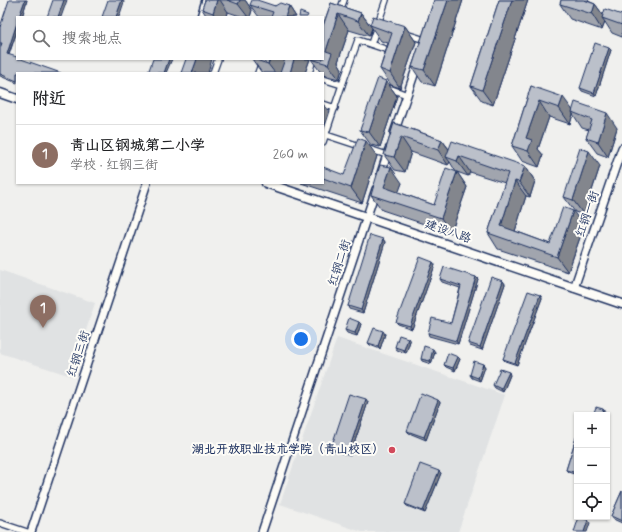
<!DOCTYPE html>
<html lang="zh">
<meta charset="utf-8">
<style>
:root{--surface:#fff;--page:#f6f6f6;--text:#202124;--muted:#757577;--line:#e0e0e0;--accent:#d93025}
body{margin:0;font-family:Mynerve,"LXGW WenKai TC",sans-serif;background:var(--page);color:var(--text)}
.controls{position:absolute;right:12px;bottom:12px;display:grid;overflow:hidden;border-radius:0px;box-shadow:0 1px 3px #0004}
.controls button{width:36px;height:36px;display:grid;place-items:center;padding:0;border:0;border-bottom:1px solid var(--line);background:var(--surface);color:var(--text);font:20px sans-serif}
.you{position:absolute;left:301px;top:339px;width:14px;height:14px;margin:-10px;border:3px solid #fff;border-radius:50%;background:#1a73e8;box-shadow:0 0 0 6px #1a73e833}
.badge{display:grid;place-items:center;width:26px;height:26px;border-radius:50%;background:var(--accent);color:#fff;font-size:13px;font-weight:700}
.pin{position:absolute;translate:-50% -33px;filter:drop-shadow(0 1px 2px #0008)}
.pin::after{content:'';position:absolute;top:21px;width:14px;height:12px;background:inherit;clip-path:polygon(0 0,100% 0,50% 100%)}
.list{margin:0;padding:0;list-style:none}
h2{display:flex;justify-content:space-between;align-items:center;height:52px;margin:0;padding:0 16px;font-size:17px}
h2 small{font-size:13px;font-weight:400;color:var(--muted)}
.list li{display:grid;grid-template-columns:26px 1fr auto;gap:12px;align-items:center;box-sizing:border-box;height:60px;padding:0 16px;border-top:1px solid var(--line)}
.list b{display:block;font-size:15px;white-space:nowrap}
.list p{margin:0;font-size:13px;white-space:nowrap;color:var(--muted)}
.list em{font-size:13px;font-style:normal;color:var(--muted)}
.icon{flex:none;width:22px;height:22px;fill:none;stroke:currentColor;stroke-width:2;stroke-linecap:round;stroke-linejoin:round}
.map{position:relative;flex:none;width:622px;height:532px;overflow:hidden}
.search{position:absolute;background:var(--surface);box-shadow:0 1px 3px #0004;left:16px;top:16px;width:308px;height:44px;display:flex;align-items:center;gap:10px;box-sizing:border-box;padding:0 14px;border-radius:0px;color:var(--muted);font-size:15px}
.panel{position:absolute;background:var(--surface);box-shadow:0 1px 3px #0004;left:16px;top:72px;width:308px;height:112px;border-radius:0px}
.map>svg:first-child{display:block}
.built{fill:#e0e2e3}
.lines{fill:none;stroke-linecap:round;stroke-linejoin:round}
.minor-casing{stroke:#1b2f5e;stroke-width:8}
.tertiary-casing{stroke:#1b2f5e;stroke-width:10}
.secondary-casing{stroke:#1b2f5e;stroke-width:11}
.minor{stroke:#fdfcf7;stroke-width:5.5}
.tertiary{stroke:#fdfcf7;stroke-width:7}
.secondary{stroke:#fdfcf7;stroke-width:8}
.wall{fill:#a1a5ae;stroke:#1b2f5e}
.shaded-wall{fill:#83868d;stroke:#1b2f5e}
.building{fill:#bbc0ca;stroke:#1b2f5e}
.poi-dot{fill:#d1495b;stroke:#fdfcf7;stroke-width:1.5}
.labels{text-anchor:middle;dominant-baseline:central;stroke-width:4;stroke-linejoin:round;paint-order:stroke}
.street-label{font-size:12px;fill:#1b2f5e;stroke:#fdfcf7}
.poi-label{font-size:12px;font-weight:bold;fill:#1b2f5e;stroke:#fdfcf7;text-anchor:end}
</style>
<div class="map">
<svg width="622" height="532" viewBox="0 0 622 532">
<rect width="100%" height="100%" fill="#f0f0ee"/>
<filter id="ink" filterUnits="userSpaceOnUse"><feTurbulence type="fractalNoise" baseFrequency=".025" numOctaves="2"/><feDisplacementMap in="SourceGraphic" scale="8" xChannelSelector="R" yChannelSelector="G"/><feConvolveMatrix kernelMatrix="1 2 1 2 8 2 1 2 1" color-interpolation-filters="sRGB"/></filter>
<g filter="url(#ink)">
<g class="built">
<polygon points="0,270 95,303 71,376 0,353"/>
<polygon points="337,338 505,395 458,532 362,532 280,504"/>
</g>
<g class="lines">
<g class="minor-casing">
<g id="minor">
<polyline points="339,13 344,0"/>
<polyline points="406,34 425,40"/>
<polyline points="371,44 386,0"/>
<polyline points="213,73 218,59"/>
<polyline points="258,73 263,59"/>
<polyline points="316,73 320,59"/>
<polyline points="323,79 342,85 358,40 394,52"/>
<polyline points="386,87 407,95"/>
<polyline points="323,104 335,108"/>
<polyline points="323,134 387,155"/>
<polyline points="323,142 342,85"/>
<polyline points="0,523 27,532"/>
</g>
</g>
<g class="tertiary-casing">
<g id="tertiary">
<polyline points="201,17 206,0"/>
<polyline points="394,133 418,63"/>
<polyline points="381,173 389,149"/>
<polyline points="574,288 622,148"/>
<polyline points="31,532 147,183"/>
<polyline points="262,532 376,189"/>
</g>
</g>
<g class="secondary-casing">
<g id="secondary">
<polyline points="0,93 17,99"/>
<polyline points="266,183 622,304"/>
</g>
</g>
<use href="#minor" class="minor"/>
<use href="#tertiary" class="tertiary"/>
<use href="#secondary" class="secondary"/>
</g>
<g class="wall">
<polygon points="27,0 22,17 17,17 17,31 9,55 17,73 17,83 0,76 0,48 1,45 0,45 0,27"/>
<polygon points="205,0 245,0 252,10 250,17 243,17 228,12 227,17 207,17 202,9"/>
<polygon points="434,0 463,0 435,86 422,82 412,67"/>
<polygon points="499,0 528,0 493,105 482,101 471,86"/>
<polygon points="561,0 589,0 588,1 595,4 603,15 622,15 622,37 612,33 605,22 602,30 570,19 560,4"/>
<polygon points="331,3 361,13 370,25 405,26 416,42 400,88 391,85 380,69 388,43 381,41 372,28 369,36 349,30 338,62 342,69 339,79 323,75 323,73 321,73 311,59"/>
<polygon points="250,5 289,6 296,17 259,17"/>
<polygon points="611,50 596,96 582,91 580,88"/>
<polygon points="252,59 310,59 305,73 262,73"/>
<polygon points="386,81 397,96 380,147 371,145 360,130"/>
<polygon points="531,86 572,110 617,128 608,157 597,153 586,138 589,130 582,128 573,114 570,124 549,117 538,149 543,155 539,167 522,161 512,146"/>
<polygon points="394,123 442,140 449,149 525,166 535,181 530,197 526,196 515,231 550,244 584,226 568,272 498,249 488,233 505,183 470,172 468,176 457,172 467,187 451,233 382,210 371,195 402,183 398,192 434,205 456,172 450,162 448,165 411,152 405,172 395,170 384,155"/>
<polygon points="377,156 362,203 301,183 323,183 323,178 344,175"/>
<polygon points="600,166 584,215 575,212 564,197"/>
<polygon points="383,239 385,242 363,313 349,309 348,306"/>
<polygon points="433,262 435,265 412,329 398,324 396,322"/>
<polygon points="476,277 478,279 458,344 429,336 428,333 451,323 460,288 442,282 440,279"/>
<polygon points="503,281 505,284 482,350 470,346 468,343"/>
<polygon points="540,295 542,298 517,365 505,361 503,359"/>
<polygon points="359,322 361,324 357,336 347,333 345,330"/>
<polygon points="385,334 380,349 370,345 368,343"/>
<polygon points="410,341 406,353 397,350 395,347"/>
<polygon points="435,352 431,364 422,361 421,359"/>
<polygon points="458,357 460,359 455,371 446,367 444,365"/>
<polygon points="483,364 485,367 480,381 472,378 470,375"/>
<polygon points="510,375 503,392 495,388 493,385"/>
<polygon points="438,400 440,402 426,440 409,433 407,431"/>
<polygon points="368,402 350,456 333,450 331,448"/>
<polygon points="577,435 577,475 568,472 566,470"/>
<polygon points="439,471 441,473 425,513 407,506 405,504"/>
<polygon points="622,491 622,523 613,519 611,516"/>
</g>
<g class="shaded-wall">
<polygon points="25,0 27,0 22,17 19,17"/>
<polygon points="64,0 67,0 61,17 58,17"/>
<polygon points="122,0 123,0 124,2 119,17 116,17"/>
<polygon points="217,0 220,0 228,12 227,17 216,17 213,13"/>
<polygon points="240,0 245,0 252,10 250,17 248,17 238,4"/>
<polygon points="448,0 463,0 435,86 424,70"/>
<polygon points="512,0 528,0 493,105 482,90"/>
<polygon points="595,4 606,19 602,18 605,22 602,30 592,14"/>
<polygon points="289,6 296,17 285,17"/>
<polygon points="361,13 372,28 369,36 358,21"/>
<polygon points="338,14 349,30 338,62 342,69 339,79 328,64 326,51"/>
<polygon points="17,23 17,31 8,56 7,54"/>
<polygon points="405,26 416,42 400,88 390,73"/>
<polygon points="609,48 611,50 596,96 594,93"/>
<polygon points="169,59 172,59 166,73 164,73"/>
<polygon points="197,59 212,59 208,73 192,73"/>
<polygon points="270,59 286,59 281,73 275,73 268,64"/>
<polygon points="294,59 310,59 305,73 290,73"/>
<polygon points="386,81 397,96 380,147 369,132"/>
<polygon points="563,97 574,112 572,112 573,114 570,124 559,108"/>
<polygon points="539,101 549,117 538,149 543,155 539,167 528,151 526,138"/>
<polygon points="323,104 329,112 323,128"/>
<polygon points="607,113 617,128 608,157 598,142"/>
<polygon points="401,137 411,152 405,172 394,157"/>
<polygon points="442,140 453,155 446,157 450,162 448,165 438,150"/>
<polygon points="366,141 377,156 362,203 351,188"/>
<polygon points="589,151 600,166 584,215 573,200"/>
<polygon points="459,156 470,172 468,176 457,161"/>
<polygon points="525,166 535,181 530,197 519,182"/>
<polygon points="391,167 402,183 395,202 384,187"/>
<polygon points="457,172 467,187 451,233 441,218"/>
<polygon points="515,181 526,196 512,241 501,226"/>
<polygon points="573,211 584,226 568,272 557,257"/>
<polygon points="383,239 385,242 363,313 361,310"/>
<polygon points="433,262 435,265 412,329 410,326"/>
<polygon points="476,277 478,279 458,344 456,341"/>
<polygon points="503,281 505,284 482,350 480,347"/>
<polygon points="540,295 542,298 517,365 515,363"/>
<polygon points="359,322 361,324 357,336 355,333"/>
<polygon points="383,331 385,334 380,349 378,346"/>
<polygon points="408,338 410,341 406,353 404,350"/>
<polygon points="433,349 435,352 431,364 430,361"/>
<polygon points="458,357 460,359 455,371 453,368"/>
<polygon points="483,364 485,367 480,381 478,378"/>
<polygon points="509,372 510,375 503,392 501,389"/>
<polygon points="366,399 368,402 350,456 348,453"/>
<polygon points="438,400 440,402 426,440 424,437"/>
<polygon points="603,409 605,412 604,415 601,415"/>
<polygon points="439,471 441,473 425,513 423,511"/>
<polygon points="588,520 590,523 587,532 584,532"/>
</g>
<g class="building">
<polygon points="9,0 25,0 19,17 17,17 17,23 7,54 17,57 17,59 21,59 61,73 17,73 17,81 0,74 0,48 2,43 0,43 0,27"/>
<polygon points="53,0 64,0 58,17 47,17"/>
<polygon points="108,0 122,0 116,17 102,17"/>
<polygon points="205,0 217,0 213,13 202,9"/>
<polygon points="227,0 240,0 238,4"/>
<polygon points="252,0 257,0 275,6 280,3 289,6 285,17 271,17 273,12 250,5"/>
<polygon points="434,0 448,0 424,70 412,67"/>
<polygon points="499,0 512,0 482,90 471,86"/>
<polygon points="561,0 584,0 595,4 592,14 560,4"/>
<polygon points="331,3 361,13 358,21 338,14 326,51 332,53 328,64 311,59 323,59 323,26"/>
<polygon points="605,9 622,15 622,25 602,18"/>
<polygon points="300,12 308,15 307,17 299,17"/>
<polygon points="373,16 405,26 390,73 380,69 392,33 370,25"/>
<polygon points="595,43 609,48 594,93 580,88"/>
<polygon points="153,59 169,59 164,73 148,73"/>
<polygon points="186,59 197,59 192,73 181,73"/>
<polygon points="253,59 270,59 268,64"/>
<polygon points="285,59 294,59 290,73 280,73"/>
<polygon points="378,78 386,81 369,132 360,130"/>
<polygon points="531,86 563,97 559,108 539,101 526,138 532,140 528,151 512,146"/>
<polygon points="575,102 607,113 598,142 586,138 592,120 572,112"/>
<polygon points="394,123 442,140 438,150 401,137 394,157 384,155"/>
<polygon points="358,138 366,141 351,188 323,178 323,167 344,175"/>
<polygon points="452,141 525,166 519,182 515,181 501,226 550,244 563,207 573,211 557,257 488,233 508,173 459,156 457,161 446,157"/>
<polygon points="580,148 589,151 573,200 564,197"/>
<polygon points="380,165 391,167 384,187 434,205 446,168 457,172 441,218 371,195"/>
<polygon points="370,235 383,239 361,310 348,306"/>
<polygon points="420,257 433,262 410,326 396,322"/>
<polygon points="444,267 476,277 456,341 428,333 432,318 451,323 461,286 440,279"/>
<polygon points="491,277 503,281 480,347 468,343"/>
<polygon points="528,291 540,295 515,363 503,359"/>
<polygon points="349,318 359,322 355,333 345,330"/>
<polygon points="374,328 383,331 378,346 368,343"/>
<polygon points="399,335 408,338 404,350 395,347"/>
<polygon points="424,346 433,349 430,361 421,359"/>
<polygon points="448,353 458,357 453,368 444,365"/>
<polygon points="474,361 483,364 478,378 470,375"/>
<polygon points="500,369 509,372 501,389 493,385"/>
<polygon points="421,393 438,400 424,437 407,431"/>
<polygon points="349,394 366,399 348,453 331,448"/>
<polygon points="596,407 603,409 601,415 593,415"/>
<polygon points="577,435 577,473 566,470"/>
<polygon points="420,464 439,471 423,511 405,504"/>
<polygon points="622,491 622,521 611,516"/>
<polygon points="579,517 588,520 584,532 574,532"/>
</g>
</g>
<circle class="poi-dot" cx="392" cy="450" r="4"/>
<g class="labels">
<g class="street-label">
<text transform="translate(588 214) rotate(-71)">红钢一街</text>
<text transform="translate(448 232) rotate(19)">建设八路</text>
<text transform="translate(340 263) rotate(-72)">红钢二街</text>
<text transform="translate(79 354) rotate(-72)">红钢三街</text>
</g>
<g class="poi-label">
<text x="384" y="450">湖北开放职业技术学院（青山校区）</text>
</g>
</g>
</svg>
<div class="controls">
<button>+</button>
<button>−</button>
<button><svg class="icon" aria-label="locate" viewBox="0 0 24 24"><circle cx="12" cy="12" r="6"/><path d="M12 2v4M12 18v4M2 12h4M18 12h4"/></svg></button>
</div>
<div class="you"></div>
<div class="pin badge" style="left:43px;top:328px;background:#8d6e63">1</div>
<div class="search"><svg class="icon" aria-label="search" viewBox="0 0 24 24"><circle cx="10" cy="10" r="6"/><path d="M15 15l6 6"/></svg>搜索地点</div>
<section class="panel">
<h2>附近<small></small></h2>
<ul class="list">
<li><span class="badge" style="background:#8d6e63">1</span><div><b>青山区钢城第二小学</b><p>学校 · 红钢三街</p></div><em>260 m</em></li>
</ul>
</section>
</div>
